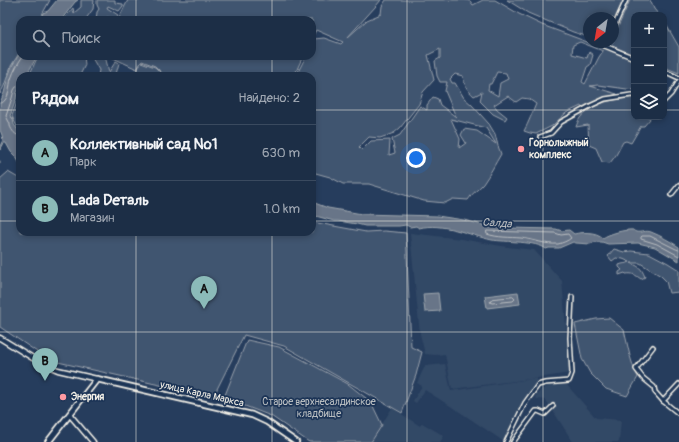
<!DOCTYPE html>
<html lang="ru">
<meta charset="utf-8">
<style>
:root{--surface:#1c2e46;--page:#293a51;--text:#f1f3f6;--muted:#a0a8b3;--line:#3a4a5f;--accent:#8bbbb9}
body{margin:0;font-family:Pangolin,sans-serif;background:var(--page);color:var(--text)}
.controls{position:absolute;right:12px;top:12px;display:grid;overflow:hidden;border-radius:8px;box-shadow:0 2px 6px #0003}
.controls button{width:36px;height:36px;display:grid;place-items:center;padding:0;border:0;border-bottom:1px solid var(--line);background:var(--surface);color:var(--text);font:20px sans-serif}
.compass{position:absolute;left:583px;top:12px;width:36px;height:36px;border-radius:50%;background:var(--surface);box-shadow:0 2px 6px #0003;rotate:211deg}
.you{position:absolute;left:416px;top:158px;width:14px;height:14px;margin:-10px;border:3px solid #fff;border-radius:50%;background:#1a73e8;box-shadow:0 0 0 6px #1a73e833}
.badge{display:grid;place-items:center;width:26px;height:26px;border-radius:50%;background:var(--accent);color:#111;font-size:13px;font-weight:700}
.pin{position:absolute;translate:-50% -33px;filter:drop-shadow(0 1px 2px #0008)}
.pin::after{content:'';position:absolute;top:21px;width:14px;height:12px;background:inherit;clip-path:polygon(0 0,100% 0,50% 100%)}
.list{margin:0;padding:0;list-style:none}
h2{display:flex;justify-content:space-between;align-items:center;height:52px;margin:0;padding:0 16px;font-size:17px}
h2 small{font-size:13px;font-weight:400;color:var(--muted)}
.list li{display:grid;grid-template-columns:26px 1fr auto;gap:12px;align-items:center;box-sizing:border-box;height:56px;padding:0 16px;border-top:1px solid var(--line)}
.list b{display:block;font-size:15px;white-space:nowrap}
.list p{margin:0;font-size:13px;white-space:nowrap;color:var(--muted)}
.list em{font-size:13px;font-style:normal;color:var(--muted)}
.icon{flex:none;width:22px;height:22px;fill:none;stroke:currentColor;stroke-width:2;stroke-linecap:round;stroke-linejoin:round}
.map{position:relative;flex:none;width:679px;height:442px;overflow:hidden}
.search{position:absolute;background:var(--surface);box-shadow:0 2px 6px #0003;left:16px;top:16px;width:300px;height:44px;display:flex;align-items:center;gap:10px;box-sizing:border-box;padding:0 14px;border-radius:12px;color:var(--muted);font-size:15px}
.panel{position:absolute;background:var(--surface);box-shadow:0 2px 6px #0003;left:16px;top:72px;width:300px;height:164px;border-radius:12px}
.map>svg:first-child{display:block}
.built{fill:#334966}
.green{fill:#40546f;stroke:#9aa2ac;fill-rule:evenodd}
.water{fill:#677588;stroke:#9fa7ae}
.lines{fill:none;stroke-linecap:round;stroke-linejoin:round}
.shore{stroke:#bcbfc2;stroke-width:1}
.stream{stroke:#9fa7ae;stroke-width:1}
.minor-casing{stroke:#f4f1e8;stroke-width:6}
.tertiary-casing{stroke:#f4f1e8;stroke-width:7}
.secondary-casing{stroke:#f4f1e8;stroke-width:8}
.minor{stroke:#1d3557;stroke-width:3}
.tertiary{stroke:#1d3557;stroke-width:4}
.secondary{stroke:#1d3557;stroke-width:4.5}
.grid{fill:none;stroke:#f4f1e8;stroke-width:1;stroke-opacity:0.55}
.poi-dot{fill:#ff9aa2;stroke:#1d3557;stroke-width:1.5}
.labels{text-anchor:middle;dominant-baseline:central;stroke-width:3.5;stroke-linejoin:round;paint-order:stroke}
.poi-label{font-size:10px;font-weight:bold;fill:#f4f1e8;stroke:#1d3557;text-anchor:start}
.street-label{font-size:10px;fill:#f4f1e8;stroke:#1d3557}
.park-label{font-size:10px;fill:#bec2c4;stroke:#1d3557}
.water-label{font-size:11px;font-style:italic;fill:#bcbfc2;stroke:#1d3557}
</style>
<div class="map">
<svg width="679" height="442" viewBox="0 0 679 442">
<rect width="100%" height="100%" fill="#263d5d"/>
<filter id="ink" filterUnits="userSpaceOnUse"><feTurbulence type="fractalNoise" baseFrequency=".025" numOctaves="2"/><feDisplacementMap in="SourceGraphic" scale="8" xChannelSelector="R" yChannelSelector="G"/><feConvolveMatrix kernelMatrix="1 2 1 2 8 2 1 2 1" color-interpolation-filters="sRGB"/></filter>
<g filter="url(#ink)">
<g class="built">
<polygon points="410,233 461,239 507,247 534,250 562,281 570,373 537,378 536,384 522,405 515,420 503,441 463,414 425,390 416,403 413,401 422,386 417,383 425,366 445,364 451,391 537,378 452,389 445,354 435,355 425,354 420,334"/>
<polygon points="566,384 596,418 621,420 619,442 573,442 546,400 537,399 535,397 541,390 551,385"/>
<polygon points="392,408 420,426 422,423 444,436 440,442 371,442"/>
</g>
<g class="green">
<polygon points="0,0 50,0 39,20 20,20 20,52 11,66 4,86 0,94"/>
<polygon points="81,0 94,0 93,9 85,20 63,20 73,8 74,13 81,7"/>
<polygon points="97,0 115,0 115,3 123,4 123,6 119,11 108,6 107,8 118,15 117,19 107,17 106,20 96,20 97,12 99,9 97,5"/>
<path d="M128 0H381L376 6 347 38 367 20 381 14 382 6 386 0H465L470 1 473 5 483 0H495L519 14 542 25 590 43 613 51 634 60V90L598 85 590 86 617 94 598 100 584 107 581 106 566 113 552 126 536 134 530 133 524 131C529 122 532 113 536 104L529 99 522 98 516 102 508 96 494 105 497 109 507 117 505 120 493 114 480 101 482 92 474 96C467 90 464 85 463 76L455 74 450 79 452 83H455L464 98 472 105 489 124 495 134 498 146 501 154C495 164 490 174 483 184 478 190 472 193 468 200L453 199 445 203 424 201 369 184H343L330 177 312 172V76H296L306 56H312V43L314 39 324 38 341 44 343 42 316 30 312 38V20H118ZM580 42 603 51 599 57 585 84 582 82 587 67 590 65 593 55 589 52 587 58 572 54 573 45ZM440 49V58L435 61 437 76 440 82H447L445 91 456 117 440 105 438 99 433 97 427 105V110L420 106 400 135 392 139 395 153 389 155 390 140 371 141 362 150 359 147 369 137 380 138 394 133 400 128 419 104 423 92 434 80 428 55ZM497 72 506 73 508 79 500 83 498 96 488 90 489 84H491ZM451 119 486 128 496 144 477 131 464 129 461 135 466 143 459 148 460 139Z"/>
<polygon points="507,0 624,0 613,23 613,18 589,18 589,37 573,32 528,13"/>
<polygon points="630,0 650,0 654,9 659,15 634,15 634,55 610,45 611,42 613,42 613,38 619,25"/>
<polygon points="664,21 679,47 679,73 664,67"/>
<polygon points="38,56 84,56 85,65 80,75 81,76 29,76"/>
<polygon points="91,56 105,56 109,72 116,61 119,63 116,74 126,76 98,76 99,70"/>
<polygon points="109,56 303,56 294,76 165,76 155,66 142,61 137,69"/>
<polygon points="141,62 155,67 164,76 135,76"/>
<polygon points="20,94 20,133 12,116"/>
<path d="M634 98V117H649L650 119 644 126H641L631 143 626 141 623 142 616 155 610 163 602 162 596 148 589 145 588 125 576 127C577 124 578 121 580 118 591 103 616 98 634 98Z"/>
<polygon points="8,172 20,179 20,232 312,232 312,222 366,232 384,231 406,233 411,347 422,352 416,375 402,413 284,346 244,335 213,397 49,360 0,327 0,179"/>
<path d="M614 249 624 252 631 251 649 253 668 263 679 270V292L669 293 666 281 661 276 640 263H631C639 267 641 267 645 277L641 279C635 275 634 273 626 274L625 273 619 275V272L622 270 619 267V265C623 263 627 264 630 262L623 259 616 258 612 261 608 256Z"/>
<polygon points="609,318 624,330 630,356 634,369 638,377 627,396 606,389 590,373 582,359 575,324 596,319"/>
<polygon points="247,340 279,347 348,384 371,402 382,425 371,442 309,442 271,416 245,406 223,400"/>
</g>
<g class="water">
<polygon points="57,0 78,0 75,2 61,20 41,20 41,17 43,13 48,11"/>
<polygon points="20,53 20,56 36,56 36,58 26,76 20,76 20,88 17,92 16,99 10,116 13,119 14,125 18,130 20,138 20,164 16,157 11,152 6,143 4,143 0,150 0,146 3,140 2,135 0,130 0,103 4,93 8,77 12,66"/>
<path d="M312 202 328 208 362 214 437 216 464 220 490 227 508 228 556 229 562 231 569 230 574 234C582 232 596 231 603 238 608 234 626 229 633 230 634 231 634 231 636 232 641 233 646 230 651 232 661 236 670 241 679 247V261L655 247 638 243 608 244 602 242H595L590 244 576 243 573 242 559 248H549L546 249C537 241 505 242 492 240 469 235 442 222 419 228L416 226 410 227 406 225 399 226H365L357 224 338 221H334L312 215Z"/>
<polygon points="518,292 520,304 487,308 485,296"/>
<polygon points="438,293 440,311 425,312 423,294"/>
</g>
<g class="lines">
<g class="shore">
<path d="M20 86 16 87 14 90 12 98 6 116C7 118 8 120 9 122 10 123 10 125 10 126 12 131 15 135 20 136"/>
<path d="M0 103C3 102 3 103 5 100 10 94 9 86 11 79 14 70 18 63 23 56"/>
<path d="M487 231 555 233 561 235 568 234 571 238C568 241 562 243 558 244 545 245 533 239 521 238 510 237 498 238 487 234Z"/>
<polyline points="679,250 676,249 650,236 642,236 641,237 641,239 657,244 679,256"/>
<polygon points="513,297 515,299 513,301 492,303 490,302 492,299"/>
</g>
<polyline class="stream" points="0,161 0,163"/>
<g class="minor-casing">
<g id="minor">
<polyline points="613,29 626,0"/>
<polyline points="607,42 605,46 634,58"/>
<polyline points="664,71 679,78"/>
<polyline points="664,101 671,94 679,81"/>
<polyline points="540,137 551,133 561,122 592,105 605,99 631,95 634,95"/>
<polyline points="671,195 679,185"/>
<polyline points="653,347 636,369 643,378 654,387 655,392 663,401"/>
<polyline points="679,384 663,401 679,414"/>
<polyline points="506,442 525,403 538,385 545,383 569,381 572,373 570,338 572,297"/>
<polyline points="513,442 536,411 538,411 545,414 553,406"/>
</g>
</g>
<g class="tertiary-casing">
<g id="tertiary">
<polyline points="0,338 41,363 58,370 97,379"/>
<polyline points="70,415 93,442"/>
</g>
</g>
<g class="secondary-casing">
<polyline id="secondary" points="48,442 97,379 252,415 267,422 296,442"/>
</g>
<use href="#minor" class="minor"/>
<use href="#tertiary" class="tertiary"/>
<use href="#secondary" class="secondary"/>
</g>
</g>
<path class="grid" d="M136 0V20M272 0V20M407 0V442M543 0V442M136 56V76M272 56V76M0 110H20M312 110H634M664 110H679M0 221H20M312 221H679M136 232V442M272 232V442M0 332H679"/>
<g class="poi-dot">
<circle cx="521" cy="149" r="4"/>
<circle cx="63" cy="397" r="4"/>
</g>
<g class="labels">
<g class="poi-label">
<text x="529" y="143">Горнолыжный<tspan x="529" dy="12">комплекс</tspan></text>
<text x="71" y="397">Энергия</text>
</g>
<g class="street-label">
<text transform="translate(202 394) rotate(13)">улица Карла Маркса</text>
</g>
<g class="park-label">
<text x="319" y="402">Старое верхнесалдинское<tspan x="319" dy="12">кладбище</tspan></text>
</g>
<g class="water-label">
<text transform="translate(497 223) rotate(4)">Салда</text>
</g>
</g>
</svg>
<div class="controls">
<button>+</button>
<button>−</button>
<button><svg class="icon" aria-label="layers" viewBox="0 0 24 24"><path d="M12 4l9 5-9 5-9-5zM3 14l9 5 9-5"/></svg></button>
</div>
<svg class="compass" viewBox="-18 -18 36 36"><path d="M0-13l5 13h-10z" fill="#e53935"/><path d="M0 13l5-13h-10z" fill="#a0a8b3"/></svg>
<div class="you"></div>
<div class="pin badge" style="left:204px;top:309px">A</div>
<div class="pin badge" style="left:45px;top:381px">B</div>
<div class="search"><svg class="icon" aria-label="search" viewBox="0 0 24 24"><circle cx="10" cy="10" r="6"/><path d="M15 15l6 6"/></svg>Поиск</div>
<section class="panel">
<h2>Рядом<small>Найдено: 2</small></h2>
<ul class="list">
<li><span class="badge">A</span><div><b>Коллективный сад №1</b><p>Парк</p></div><em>630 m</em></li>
<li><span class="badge">B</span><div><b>Lada Dеталь</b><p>Магазин</p></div><em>1.0 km</em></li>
</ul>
</section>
</div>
